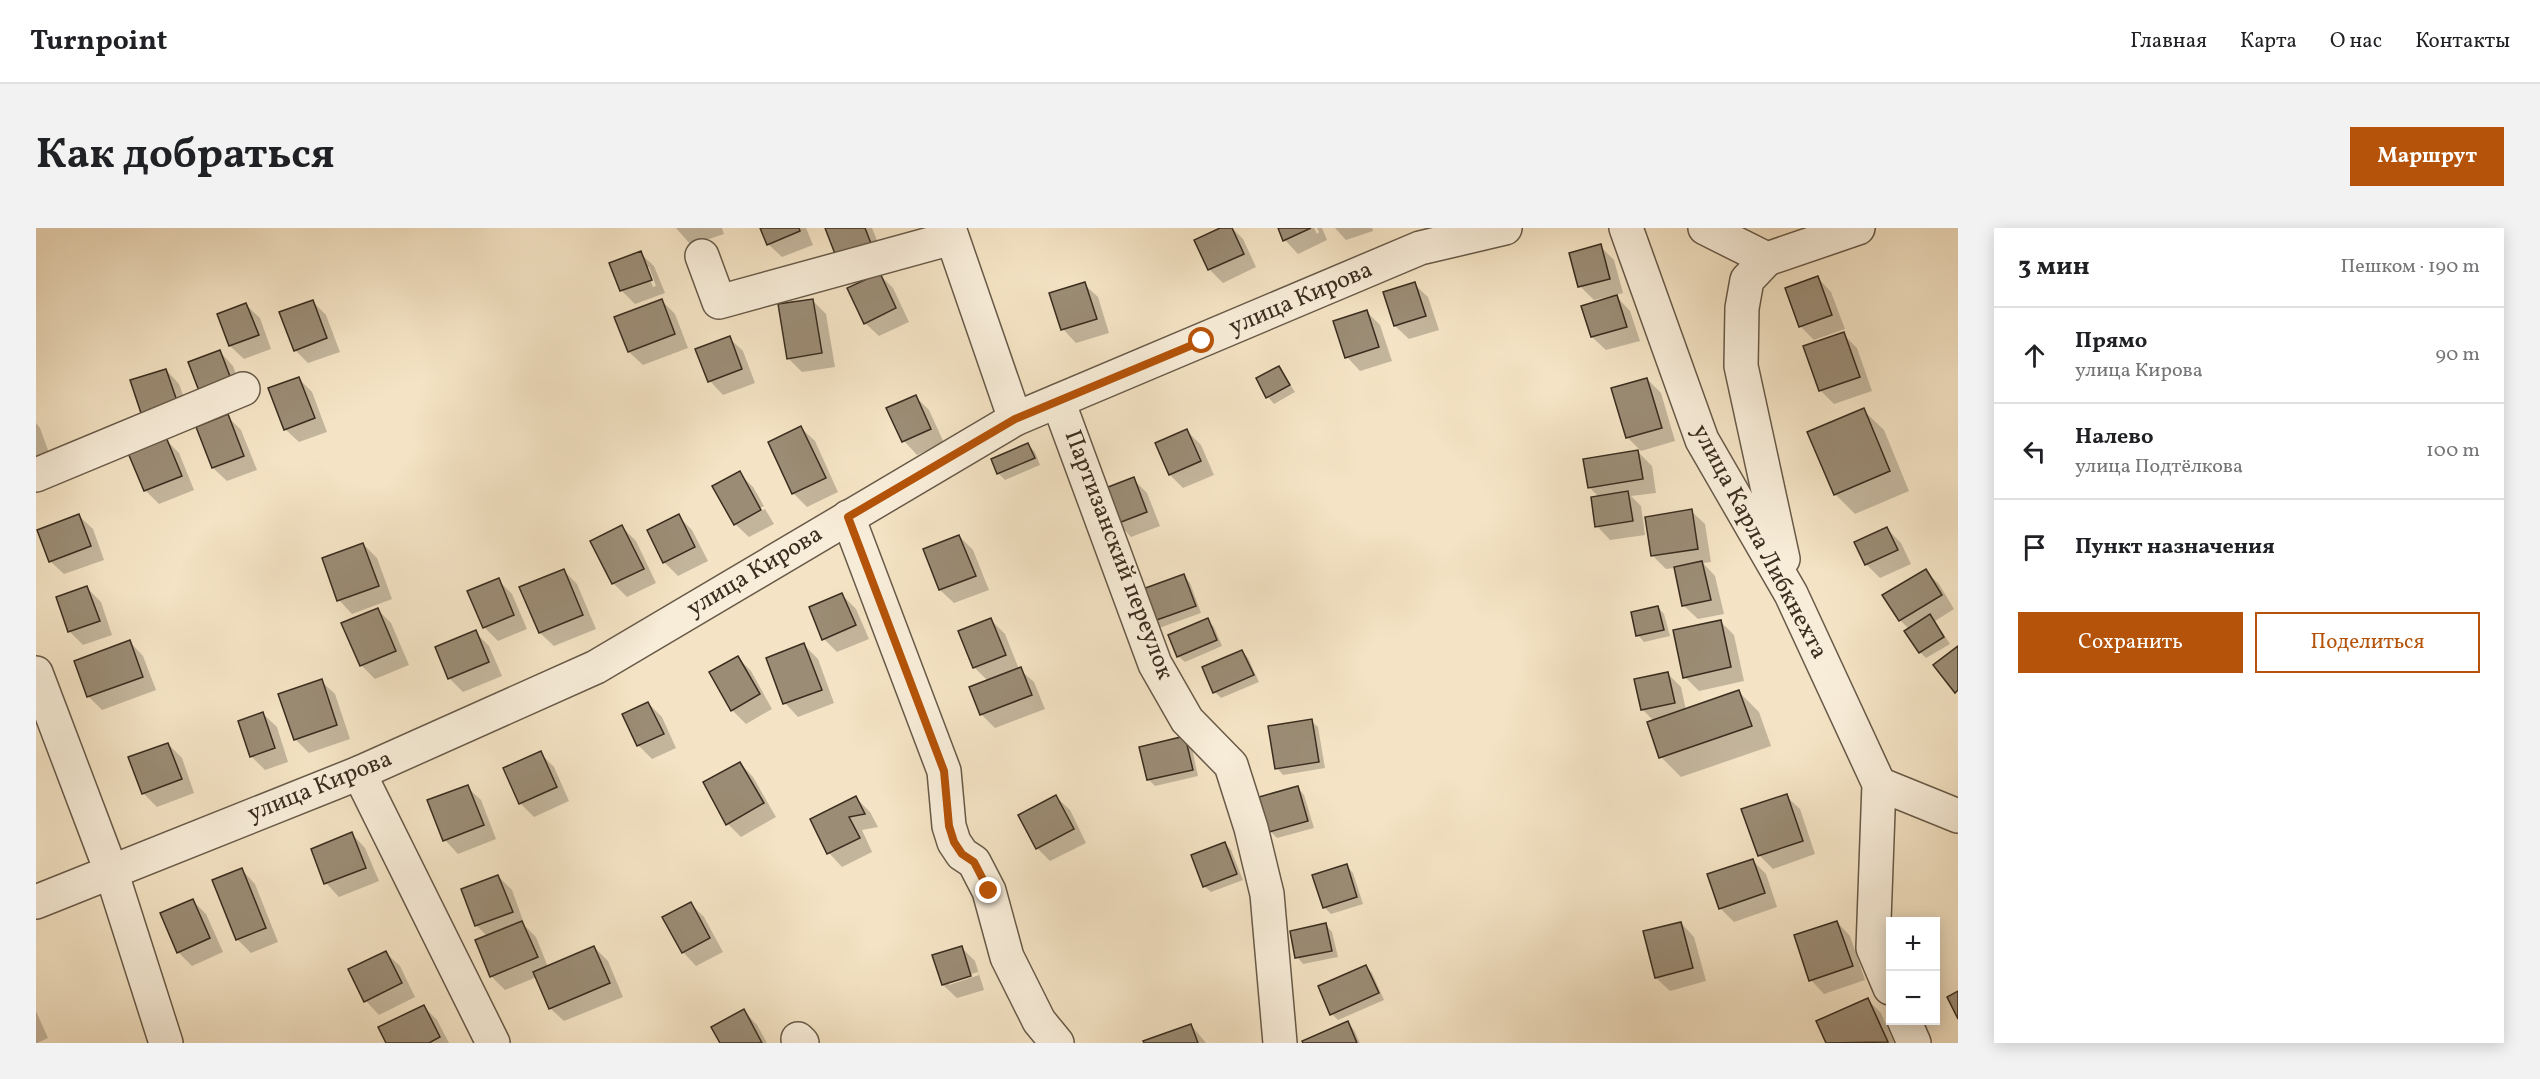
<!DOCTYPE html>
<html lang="ru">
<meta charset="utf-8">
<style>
:root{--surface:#fff;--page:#f2f2f2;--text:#202124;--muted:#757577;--line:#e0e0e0;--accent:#b45309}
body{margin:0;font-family:Vollkorn,serif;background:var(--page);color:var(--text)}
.controls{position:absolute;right:18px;bottom:18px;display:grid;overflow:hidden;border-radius:0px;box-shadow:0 3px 15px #0003}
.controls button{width:54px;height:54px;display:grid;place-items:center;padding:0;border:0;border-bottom:2px solid var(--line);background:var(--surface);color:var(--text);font:30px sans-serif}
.stop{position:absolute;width:18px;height:18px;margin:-14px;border:4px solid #b45309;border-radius:50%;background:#fff}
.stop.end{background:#b45309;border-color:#fff;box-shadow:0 2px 6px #0008}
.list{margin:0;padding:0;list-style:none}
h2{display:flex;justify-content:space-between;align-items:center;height:78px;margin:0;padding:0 24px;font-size:26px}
h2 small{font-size:20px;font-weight:400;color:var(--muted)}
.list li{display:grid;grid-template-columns:39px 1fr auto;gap:18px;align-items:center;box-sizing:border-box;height:96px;padding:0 24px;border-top:2px solid var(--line)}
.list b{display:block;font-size:22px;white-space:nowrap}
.list p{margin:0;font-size:20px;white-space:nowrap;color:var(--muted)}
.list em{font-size:20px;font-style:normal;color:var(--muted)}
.actions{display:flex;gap:12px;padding:18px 24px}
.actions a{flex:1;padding:14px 0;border:2px solid var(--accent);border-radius:0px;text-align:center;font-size:21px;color:var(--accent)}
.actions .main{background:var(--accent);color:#fff}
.icon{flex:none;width:33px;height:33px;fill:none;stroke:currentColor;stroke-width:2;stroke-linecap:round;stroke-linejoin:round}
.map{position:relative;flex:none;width:1922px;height:815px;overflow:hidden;border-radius:0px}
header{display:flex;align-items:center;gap:36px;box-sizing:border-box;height:84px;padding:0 30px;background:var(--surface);border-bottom:2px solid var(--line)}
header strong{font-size:28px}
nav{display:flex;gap:33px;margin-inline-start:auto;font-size:21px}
.intro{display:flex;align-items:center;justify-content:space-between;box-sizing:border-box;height:144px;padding:0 36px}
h1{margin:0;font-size:42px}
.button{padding:15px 27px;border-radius:0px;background:var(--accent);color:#fff;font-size:21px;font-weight:700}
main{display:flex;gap:36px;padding:0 36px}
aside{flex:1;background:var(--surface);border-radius:0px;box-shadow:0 3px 15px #0003}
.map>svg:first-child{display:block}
.shadow{fill:#0003;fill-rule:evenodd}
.building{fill:#9b8c75;stroke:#3a2d1f;stroke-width:1.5}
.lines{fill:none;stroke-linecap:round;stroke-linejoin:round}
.minor-casing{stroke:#685a48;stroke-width:36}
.minor{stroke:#f8edd9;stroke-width:33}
.route{stroke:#b45309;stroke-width:8}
.labels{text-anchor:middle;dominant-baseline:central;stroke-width:4.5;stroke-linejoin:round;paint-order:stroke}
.street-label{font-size:24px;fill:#3a2d1f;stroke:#f8edd9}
</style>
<header>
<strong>Turnpoint</strong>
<nav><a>Главная</a><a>Карта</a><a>О нас</a><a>Контакты</a></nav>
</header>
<div class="intro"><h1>Как добраться</h1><a class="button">Маршрут</a></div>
<main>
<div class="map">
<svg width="1922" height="815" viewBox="0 0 1922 815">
<rect width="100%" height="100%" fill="#f4e3c4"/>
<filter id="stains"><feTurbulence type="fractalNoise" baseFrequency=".00333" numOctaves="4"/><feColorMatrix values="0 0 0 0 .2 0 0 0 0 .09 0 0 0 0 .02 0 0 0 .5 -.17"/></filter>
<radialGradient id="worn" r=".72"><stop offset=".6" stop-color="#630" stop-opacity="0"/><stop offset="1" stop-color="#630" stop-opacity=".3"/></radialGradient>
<g class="shadow">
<polygon points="640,0 686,0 688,6 655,17"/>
<polygon points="726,0 770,0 777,17 746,29 732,16"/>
<polygon points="791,0 836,0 849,32"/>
<polygon points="1187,0 1196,0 1207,11 1220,39 1187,55 1173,41"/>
<polygon points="1243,0 1278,0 1281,6 1283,4 1281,0 1286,0 1291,12 1262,26 1249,12"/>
<polygon points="1299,0 1336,0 1337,3 1310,12"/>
<polygon points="1564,18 1578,32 1587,65 1579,67 1594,83 1604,113 1570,122 1556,109 1575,70 1575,68 1558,72 1544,58"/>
<path d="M604 25 618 38 629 65 599 76 586 63 575 35ZM609 39H613L620 58 617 59Z"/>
<polygon points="843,46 857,60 873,94 843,108 829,95"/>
<polygon points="1782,50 1795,64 1809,101 1778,112 1764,98"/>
<polygon points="1048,56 1062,69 1073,105 1040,115 1027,101"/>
<polygon points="1378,56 1392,69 1403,102 1373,111 1359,98 1349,65"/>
<polygon points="776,72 790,86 799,139 766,144 752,130"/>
<polygon points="276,73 290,87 304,124 272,135 259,122"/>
<polygon points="626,73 639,86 652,120 607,137 593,124 580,90"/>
<polygon points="210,77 224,90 235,121 208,131 194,118"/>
<polygon points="1331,84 1344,97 1356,133 1324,143 1311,129"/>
<polygon points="1807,106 1821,120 1836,163 1798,176 1784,162"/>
<polygon points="693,110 707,123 719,155 687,167 674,153 661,122"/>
<polygon points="184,124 197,138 207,165 178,176"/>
<polygon points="1243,140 1259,164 1238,176 1232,169 1222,151"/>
<polygon points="130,142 143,156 155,189 121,201"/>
<polygon points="262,150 276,164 291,204 263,214 249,201"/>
<polygon points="1611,151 1625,165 1639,213 1605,223 1591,209"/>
<polygon points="879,168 893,182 908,215 881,227 868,213 852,181"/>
<polygon points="1827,182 1848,202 1873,263 1819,286 1799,266"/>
<polygon points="191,188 205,202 221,242 191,253 177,240 162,200"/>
<polygon points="0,195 4,200 17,236 0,241"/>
<polygon points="765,200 779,213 802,264 771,279 757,265"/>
<polygon points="1151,203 1165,217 1178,247 1147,260 1134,247"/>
<polygon points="129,211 143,225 158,262 123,276 109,262"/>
<polygon points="992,217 999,224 1004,237 969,252 962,245"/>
<polygon points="1602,224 1616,238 1620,265 1595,268 1605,278 1609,307 1574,312 1561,298 1563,269 1553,259"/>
<polygon points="703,245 717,259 728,278 701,293 701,296 729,281 738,296 713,309 699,296"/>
<polygon points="1097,251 1111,265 1124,298 1095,309 1082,295"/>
<polygon points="1655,283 1669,296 1675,334 1667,335 1679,348 1688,386 1662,391 1648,378 1639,340 1630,341 1617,328"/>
<polygon points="43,288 57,301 68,332 28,346 14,333"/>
<polygon points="642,288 656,302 672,333 642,348 628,334"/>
<polygon points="586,299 600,313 620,355 591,369 577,355"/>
<polygon points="1851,301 1865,315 1875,336 1844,350 1830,336 1820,315"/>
<polygon points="923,308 937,322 953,362 918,375 904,362 889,322"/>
<polygon points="327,316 341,330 356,371 316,386 303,372"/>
<polygon points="527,342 541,356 560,401 518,418 504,405"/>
<polygon points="1889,343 1903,356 1918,381 1899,393 1914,416 1890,430 1884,424 1873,401 1864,392"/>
<polygon points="1148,348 1154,355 1165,385 1123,400 1116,393"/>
<polygon points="462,352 476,366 491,401 462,413 448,399"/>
<polygon points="51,360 65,374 76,407 47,417 33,403"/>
<polygon points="806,367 820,381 833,411 801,424 788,411"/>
<polygon points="1622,379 1628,386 1634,408 1608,414 1602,407"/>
<polygon points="342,382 355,395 373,437 339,451 325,437"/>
<polygon points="955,392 969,406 983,441 998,454 1009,481 959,500 945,486 952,453 938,439"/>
<polygon points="1171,392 1178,399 1186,418 1149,434 1142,428"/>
<polygon points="1684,393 1698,407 1708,453 1663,463 1649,449"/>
<polygon points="439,404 453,418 466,448 427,464 413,450"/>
<polygon points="94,414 107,428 120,462 66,482 52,468"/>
<polygon points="768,417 782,431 798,475 762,489 749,475"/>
<polygon points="1206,423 1212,430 1223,454 1185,470 1179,464"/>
<polygon points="702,430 715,443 736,481 710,496 696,482"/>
<polygon points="1631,445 1645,459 1650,482 1703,464 1723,484 1735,518 1645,549 1625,529 1618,493 1606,481"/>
<polygon points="285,453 299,466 314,511 273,525 259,511"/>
<polygon points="612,475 626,489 640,520 616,531 602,517"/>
<polygon points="227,486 241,499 252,534 229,542 215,528"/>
<polygon points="1275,493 1282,499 1289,540 1247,547 1241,540"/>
<polygon points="1148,510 1155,516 1162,548 1119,558 1112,551"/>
<polygon points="132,516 146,530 158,565 121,579 107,565"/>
<polygon points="504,525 518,539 533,573 498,589 484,575"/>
<polygon points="704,535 717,549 740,589 705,609 692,596"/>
<polygon points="431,559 445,572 460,611 422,626 409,612"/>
<polygon points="1262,560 1268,567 1278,600 1241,610 1234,603"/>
<polygon points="1750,568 1764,581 1779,626 1737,641 1723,627"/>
<polygon points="1020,569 1034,582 1050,615 1014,633 1001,620"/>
<polygon points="820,570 834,584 842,599 826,602 836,624 806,639 793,625"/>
<polygon points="316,606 329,620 343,653 303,669 290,655"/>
<polygon points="1188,615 1195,622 1207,652 1175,664 1168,658"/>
<polygon points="1716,632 1730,646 1741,679 1698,694 1684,680"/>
<polygon points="1311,638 1317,645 1327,676 1295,686 1288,679"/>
<polygon points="206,642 219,656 242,714 215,725 201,711"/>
<polygon points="462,648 476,662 489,698 500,709 512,739 558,719 572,733 587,769 528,793 514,780 501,749 469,762 455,748 441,713 452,709 440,697"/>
<polygon points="157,673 170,686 187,724 156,738 142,724"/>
<polygon points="655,676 668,689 687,724 660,738 647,724"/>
<polygon points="1801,694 1814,708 1829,752 1788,766 1775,752"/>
<polygon points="1645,695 1658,709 1670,753 1634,763 1620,750"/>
<polygon points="1290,697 1296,704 1302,729 1267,736 1261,729"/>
<path d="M925 719 939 733 948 762 921 770 907 757 898 728ZM942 744 943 747 913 757V753Z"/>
<polygon points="350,725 364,738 379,769 343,787 330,773"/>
<polygon points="1330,739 1336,745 1348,772 1302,792 1296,786"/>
<polygon points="1831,771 1845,785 1858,815 1792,815 1782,794"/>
<polygon points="388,779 401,792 413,815 352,815"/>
<polygon points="0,783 12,810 1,815 0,815"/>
<polygon points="708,783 721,797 731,815 686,815"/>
<polygon points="1312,795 1318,802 1324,815 1269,815"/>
<polygon points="1155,797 1170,815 1110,815"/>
</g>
<g class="building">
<polygon points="724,0 763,0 764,3 731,17"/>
<polygon points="789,0 829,0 836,18 801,31"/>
<polygon points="1184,0 1196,0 1208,26 1172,42 1158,12"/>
<polygon points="1242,0 1275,0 1247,13"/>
<polygon points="1565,16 1574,51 1542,59 1533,25"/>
<polygon points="605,23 616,52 584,63 573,35"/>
<polygon points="844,45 860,80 828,96 811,60"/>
<polygon points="1782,48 1796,87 1763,99 1749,60"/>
<polygon points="1049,54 1061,91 1025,102 1013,65"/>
<polygon points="1379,54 1390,88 1358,98 1347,64"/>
<polygon points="1581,67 1591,99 1555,109 1545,78"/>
<polygon points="626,71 639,106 592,124 578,89"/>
<polygon points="777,71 786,125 751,131 742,76"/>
<polygon points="277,72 291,110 258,123 243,84"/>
<polygon points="210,75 223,107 193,118 181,86"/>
<polygon points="1331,82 1343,119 1309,130 1297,93"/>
<polygon points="1808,104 1824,149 1783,163 1767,118"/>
<polygon points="694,108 706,141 672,154 659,121"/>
<polygon points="184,122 195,151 163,163 152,134"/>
<polygon points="1243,138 1254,157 1230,170 1220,150"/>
<polygon points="130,141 142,176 106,188 94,152"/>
<polygon points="263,149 279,190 248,202 232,160"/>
<polygon points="1611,150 1626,200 1590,210 1575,160"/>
<polygon points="880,167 895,201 866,214 850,180"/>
<polygon points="1828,180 1854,243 1798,267 1771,204"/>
<polygon points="192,186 208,228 176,240 160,199"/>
<polygon points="765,198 790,250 756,266 732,214"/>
<polygon points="1151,201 1165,233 1133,247 1119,215"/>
<polygon points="130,209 146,248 108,263 92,225"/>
<polygon points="992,215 999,230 961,246 955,231"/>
<polygon points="1602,222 1607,251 1552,260 1547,231"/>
<polygon points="704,243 725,282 698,297 676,258"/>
<polygon points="1098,249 1111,284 1080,296 1067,261"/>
<polygon points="1592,263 1597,293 1559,299 1555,269"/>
<polygon points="1656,281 1662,321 1615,328 1609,289"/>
<polygon points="43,286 55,318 13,334 1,302"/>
<polygon points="643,286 659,319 627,335 611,302"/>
<polygon points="586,297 608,341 576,356 554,313"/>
<polygon points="1851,299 1862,322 1829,337 1818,314"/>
<polygon points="923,307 940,348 903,362 887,321"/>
<polygon points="327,315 343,358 301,373 286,330"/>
<polygon points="1666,333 1675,372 1646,378 1638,339"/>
<polygon points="528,341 547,387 503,405 483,359"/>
<polygon points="1890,341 1906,367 1863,393 1846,367"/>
<polygon points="1148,346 1160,378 1115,394 1104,362"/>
<polygon points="463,350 478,387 447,400 431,363"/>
<polygon points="51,358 64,393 32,404 20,369"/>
<polygon points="806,365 820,397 786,412 773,379"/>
<polygon points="1622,378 1628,402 1600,408 1595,384"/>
<polygon points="342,380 360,423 324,438 305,395"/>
<polygon points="1894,386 1908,409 1883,425 1868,403"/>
<polygon points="955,390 970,427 937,440 922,403"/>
<polygon points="1172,390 1181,412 1141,429 1132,407"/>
<polygon points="1685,392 1695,439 1647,450 1637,402"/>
<polygon points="440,402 453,434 412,451 399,419"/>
<polygon points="94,412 107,449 51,469 38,433"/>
<polygon points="768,415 786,462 747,476 730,430"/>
<polygon points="1922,418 1922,462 1919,465 1897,437"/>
<polygon points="1206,422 1218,447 1177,465 1166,439"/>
<polygon points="702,428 724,466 695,483 673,444"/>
<polygon points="985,439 996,467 944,487 933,459"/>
<polygon points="1632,444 1639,475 1605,482 1598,451"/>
<polygon points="286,451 301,497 258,512 242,466"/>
<polygon points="1703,462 1716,498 1623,530 1611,494"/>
<polygon points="612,474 628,506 601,518 586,486"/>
<polygon points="227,484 239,520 214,529 202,493"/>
<polygon points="1276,491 1283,534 1239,541 1232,498"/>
<polygon points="1149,508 1157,542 1111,552 1103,519"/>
<polygon points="132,515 146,551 106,566 92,529"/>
<polygon points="505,523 521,559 483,576 467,540"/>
<polygon points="704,534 728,575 690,597 667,554"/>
<polygon points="432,557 448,597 407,613 391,572"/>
<polygon points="1262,558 1272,593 1233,604 1223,569"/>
<polygon points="1751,566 1767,613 1722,628 1705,581"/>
<polygon points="1020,567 1038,601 1000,621 982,587"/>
<polygon points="820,568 829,586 813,589 824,610 791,626 774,591"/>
<polygon points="316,604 330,640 288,656 275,621"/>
<polygon points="1189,614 1201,646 1167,659 1155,627"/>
<polygon points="1717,631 1729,665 1683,681 1671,646"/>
<polygon points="1311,636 1321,669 1287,680 1276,647"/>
<polygon points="206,640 230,700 200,712 176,652"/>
<polygon points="462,647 477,684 439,698 425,661"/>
<polygon points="157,671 174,710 141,725 124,685"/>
<polygon points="655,674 674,710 646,725 626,689"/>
<polygon points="486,693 502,729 454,749 439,712"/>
<polygon points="1801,693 1817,738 1773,753 1758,707"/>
<polygon points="1645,694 1657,740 1619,750 1607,703"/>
<polygon points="1290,695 1296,723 1259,730 1254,703"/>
<polygon points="558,718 574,755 513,781 497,744"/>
<polygon points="926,718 935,748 906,757 896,727"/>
<polygon points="350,723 366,755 328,774 312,741"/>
<polygon points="1330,737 1343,765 1294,787 1282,758"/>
<polygon points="1922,763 1922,791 1911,769"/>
<polygon points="1832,770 1852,814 1790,815 1780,793"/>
<polygon points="388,777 404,809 393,815 350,815 342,799"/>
<polygon points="708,781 726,815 684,815 675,799"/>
<polygon points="1312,793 1321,815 1267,815 1266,813"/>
<polygon points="1155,796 1162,815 1108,815 1107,813"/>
</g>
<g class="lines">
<g class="minor-casing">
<g id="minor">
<polyline points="913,0 979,191"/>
<polyline points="1590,0 1666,212 1755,366 1843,556 1837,720 1854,760"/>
<polyline points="1669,0 1731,31 1822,0"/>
<polyline points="666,28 683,74 916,10"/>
<polyline points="1731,31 1711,52 1706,80 1705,138 1747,331"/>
<polyline points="1022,173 1119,436 1151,492 1195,537 1215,600 1231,666 1244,815"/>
<polyline points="0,247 207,161"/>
<polyline points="812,289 908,543 913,598 918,614 926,626 938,634 953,663 971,729 1003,793 1021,815"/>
<polyline points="0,445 75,643 130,815"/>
<polyline points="323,545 457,815"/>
<polyline points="1843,556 1922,588"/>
<polyline points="0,674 323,545 560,439 979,191 1384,20 1469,0"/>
<polyline points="1868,792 1878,815"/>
<polyline points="762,811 766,815"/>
</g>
</g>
<use href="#minor" class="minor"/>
</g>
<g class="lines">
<polyline class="route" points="953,663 938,634 926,626 918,614 913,598 908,543 812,289 979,191 1166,113"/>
</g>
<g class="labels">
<g class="street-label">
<text transform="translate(1265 71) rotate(-23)">улица Кирова</text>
<text transform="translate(1723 314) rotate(62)">улица Карла Либкнехта</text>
<text transform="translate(1082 327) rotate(69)">Партизанский переулок</text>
<text transform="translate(719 344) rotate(-31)">улица Кирова</text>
<text transform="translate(284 559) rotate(-22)">улица Кирова</text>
</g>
</g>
<rect width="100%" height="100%" filter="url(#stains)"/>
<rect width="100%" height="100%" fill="url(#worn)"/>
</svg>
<div class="controls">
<button>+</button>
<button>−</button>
</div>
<div class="stop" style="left:1166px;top:113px"></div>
<div class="stop end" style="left:953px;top:663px"></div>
</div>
<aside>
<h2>3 мин<small>Пешком · 190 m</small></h2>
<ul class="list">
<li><svg class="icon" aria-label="ahead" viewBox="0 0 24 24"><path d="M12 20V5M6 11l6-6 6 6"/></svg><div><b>Прямо</b><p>улица Кирова</p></div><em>90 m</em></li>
<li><svg class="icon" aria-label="left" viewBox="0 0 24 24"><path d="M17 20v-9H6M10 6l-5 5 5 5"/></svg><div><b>Налево</b><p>улица Подтёлкова</p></div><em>100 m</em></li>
<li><svg class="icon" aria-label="arrive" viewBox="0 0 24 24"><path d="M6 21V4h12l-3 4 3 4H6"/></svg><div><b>Пункт назначения</b></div></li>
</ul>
<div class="actions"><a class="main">Сохранить</a><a>Поделиться</a></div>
</aside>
</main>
